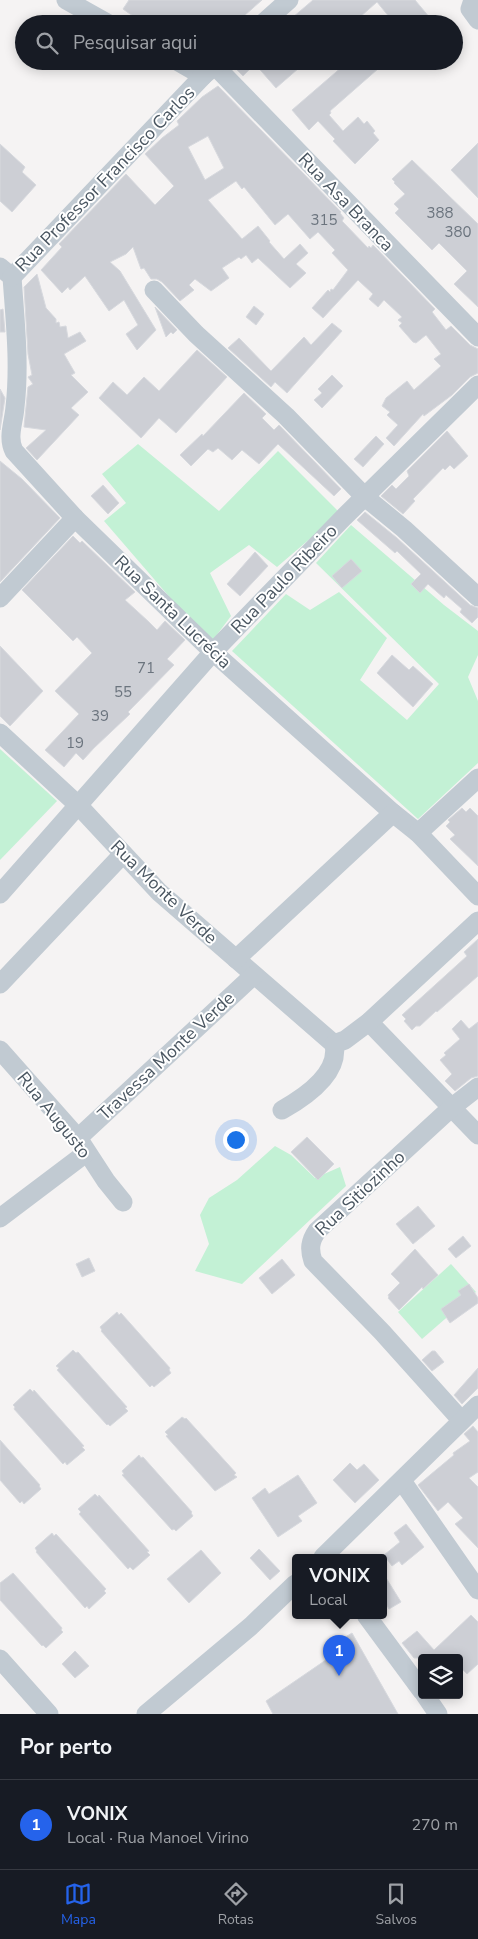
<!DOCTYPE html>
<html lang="pt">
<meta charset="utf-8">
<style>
:root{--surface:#171b24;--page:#242831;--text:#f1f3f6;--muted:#9ea1a6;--line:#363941;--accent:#2563eb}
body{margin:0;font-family:"Nunito Sans",sans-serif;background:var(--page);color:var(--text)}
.controls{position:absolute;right:15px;bottom:15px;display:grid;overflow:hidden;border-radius:5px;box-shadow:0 2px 12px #0003}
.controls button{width:45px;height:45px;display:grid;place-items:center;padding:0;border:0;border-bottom:1px solid var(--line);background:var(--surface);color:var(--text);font:25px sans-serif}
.you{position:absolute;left:235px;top:1139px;width:18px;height:18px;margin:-12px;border:4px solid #fff;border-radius:50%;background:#1a73e8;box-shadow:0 0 0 8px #1a73e833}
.badge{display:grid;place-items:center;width:32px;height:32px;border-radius:50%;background:var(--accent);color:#fff;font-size:16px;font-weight:700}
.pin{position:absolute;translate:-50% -41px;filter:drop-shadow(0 1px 2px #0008)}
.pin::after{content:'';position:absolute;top:26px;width:18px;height:15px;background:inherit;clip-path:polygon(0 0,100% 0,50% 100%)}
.popup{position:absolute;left:292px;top:1554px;width:95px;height:65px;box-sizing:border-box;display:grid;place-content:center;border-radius:5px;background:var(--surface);filter:drop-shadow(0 1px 4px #0005);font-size:16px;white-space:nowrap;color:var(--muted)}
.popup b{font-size:19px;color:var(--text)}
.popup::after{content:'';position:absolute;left:50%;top:100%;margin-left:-10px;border:10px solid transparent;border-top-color:var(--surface)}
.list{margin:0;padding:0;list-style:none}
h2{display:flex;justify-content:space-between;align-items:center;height:65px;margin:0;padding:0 20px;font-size:21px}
h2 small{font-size:16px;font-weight:400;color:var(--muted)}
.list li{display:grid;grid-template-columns:32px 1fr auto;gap:15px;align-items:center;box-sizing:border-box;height:90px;padding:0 20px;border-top:1px solid var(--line)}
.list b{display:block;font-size:19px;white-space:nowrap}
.list p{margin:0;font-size:16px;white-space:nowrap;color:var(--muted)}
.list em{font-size:16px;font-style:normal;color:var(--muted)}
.icon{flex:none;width:28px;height:28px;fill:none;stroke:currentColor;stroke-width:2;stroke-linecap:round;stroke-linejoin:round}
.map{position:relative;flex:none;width:478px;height:1714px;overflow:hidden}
.search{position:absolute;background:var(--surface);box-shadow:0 2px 12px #0003;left:15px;right:15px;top:15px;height:55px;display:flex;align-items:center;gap:12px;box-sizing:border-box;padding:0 18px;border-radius:28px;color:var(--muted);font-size:19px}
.sheet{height:155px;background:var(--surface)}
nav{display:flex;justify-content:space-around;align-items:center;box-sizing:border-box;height:70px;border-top:1px solid var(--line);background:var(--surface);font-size:14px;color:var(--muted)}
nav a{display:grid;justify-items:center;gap:2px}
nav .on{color:var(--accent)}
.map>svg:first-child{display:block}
.green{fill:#c3f1d5}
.building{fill:#cdcfd5;stroke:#d7d9de;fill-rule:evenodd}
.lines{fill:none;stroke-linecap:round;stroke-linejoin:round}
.minor{stroke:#c1cad2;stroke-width:19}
.labels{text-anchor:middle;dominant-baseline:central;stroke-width:4;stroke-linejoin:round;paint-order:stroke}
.number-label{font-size:15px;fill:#6b747e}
.street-label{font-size:18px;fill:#4a5661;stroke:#fff}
</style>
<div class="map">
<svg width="478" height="1714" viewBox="0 0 478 1714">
<rect width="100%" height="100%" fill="#f5f3f3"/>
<g class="green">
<polygon points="138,444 219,511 278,451 340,513 277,567 249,545 210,573 231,616 210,644 104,521 126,503 102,474"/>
<polygon points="351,525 444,605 478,631 478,655 468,677 478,701 478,763 418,819 232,651 286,594 310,610 339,592 387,638 360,680 407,720 439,684 316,563"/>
<polygon points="0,749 57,801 0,860"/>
<polygon points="275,1146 291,1155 315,1178 340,1167 346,1186 242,1284 195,1271 209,1244 200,1215 209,1198 237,1180"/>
<polygon points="451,1264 476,1292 422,1339 398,1312"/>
</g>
<g class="building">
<polygon points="129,0 262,0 235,24 144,24 123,9"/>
<polygon points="313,0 415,0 435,24 395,24 377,2 352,24 285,24"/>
<polygon points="231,61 307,61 276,88 255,64 243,76 231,64"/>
<polygon points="354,61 387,61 330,111 331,113 329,115 343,131 358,117 364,124 367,121 375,131 373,133 379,140 355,164 333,141 335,139 318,121 309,130 292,110 343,66 346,68"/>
<path d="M218 86 341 212 340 213 344 218 342 221 368 248 369 246 371 248 373 245 435 309 432 312 446 330 451 326 470 345 478 349V373L470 377 452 395 424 416 423 414 394 446 386 438 398 425 387 415 390 412 382 406 386 398 407 381 414 390 441 366 434 359 441 354 426 335 416 343 413 342 399 326 402 323 398 320 402 317 384 300 378 307 369 299 373 294 358 280 323 318 312 308 328 290 330 292 331 289 333 290 348 270 332 253 335 250 318 232 310 239 288 214 275 225 244 187 242 189 236 181 208 200 242 239 258 226 270 241 269 242 284 259 300 244 308 253 296 264 306 273 290 288 258 258 252 263 246 255 241 259 239 257 222 268 229 278 211 291 195 279 189 285 194 290 180 301 162 282 157 279H151L144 268 141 269 133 247 126 254 110 262 120 271 156 330 137 350 126 334 138 325 124 300 109 311 85 276 70 290 68 287 62 293 41 270 62 247 59 244 126 174 155 205 174 186 145 154 162 138 179 125 177 121 202 97ZM208 136 224 168 205 180 188 147Z"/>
<polygon points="478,143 478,198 451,170"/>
<polygon points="0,144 25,167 22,172 36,185 12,212 0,201"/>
<polygon points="412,160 478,224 478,307 454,284 467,271 439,243 432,250 395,213 399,209 394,204 405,194 394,183 395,182 392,179"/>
<polygon points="37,274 46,308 56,319 56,323 59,322 60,327 66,326 68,338 80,332 86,341 64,354 75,373 71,375 88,392 71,408 79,415 37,460 26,448 46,430 24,427 28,387 33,384 28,377 32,375 28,354 24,287"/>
<polygon points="254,306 264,314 256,325 246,317"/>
<polygon points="155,307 177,330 173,334 171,332 166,337"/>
<polygon points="3,309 5,332 0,332 0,310"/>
<polygon points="332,323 342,331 287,393 275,382 271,387 228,348 239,338 271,371 304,337 311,345"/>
<polygon points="197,350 227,377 176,433 159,418 141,438 99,398 113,382 127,395 144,377 159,391"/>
<polygon points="332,375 343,386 322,408 314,400 322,393 318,389"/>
<polygon points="0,389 5,398 0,430"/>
<polygon points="244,393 266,414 262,418 274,430 279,425 341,489 334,496 278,444 259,464 242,450 232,460 218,448 213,452 208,449 191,466 180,455 202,434 203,436"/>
<polygon points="447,431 468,456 454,469 450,465 445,470 443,468 413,499 415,501 403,514 381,496 392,485 396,489 409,476 407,471"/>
<polygon points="376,436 384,444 363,467 354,459"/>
<polygon points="0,461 22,479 60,518 0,582"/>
<polygon points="103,485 119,503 108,514 91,496"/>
<polygon points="365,512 397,538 470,605 478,608 478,617 472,623 460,612 462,609 446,595 444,598 428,584 420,593 411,584 421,574 397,551 395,553 357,520"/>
<polygon points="73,536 80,543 82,541 135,592 125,600 149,622 157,630 165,621 185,640 167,659 174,665 128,712 130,714 94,748 83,760 76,753 64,767 45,750 79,714 55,691 92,653 77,637 73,641 22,590"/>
<polygon points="255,552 268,566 240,596 227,584"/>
<polygon points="351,559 362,571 342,588 332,576"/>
<polygon points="0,646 43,691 10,726 0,716"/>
<polygon points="392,655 409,670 413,666 433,684 413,707 377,673"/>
<polygon points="462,808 466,812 470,808 478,816 478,866 450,839 455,835 446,826 450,822 448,820"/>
<polygon points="478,939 478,976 437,1012 436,1011 420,1026 416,1026 412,1030 404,1021 406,1019 402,1015 467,956 464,952"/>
<polygon points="461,1020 469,1029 478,1022 478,1076 471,1078 455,1091 445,1081 452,1074 440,1060 446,1055 444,1053 460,1039 452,1029"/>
<polygon points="307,1137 334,1164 318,1180 291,1152"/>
<polygon points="418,1206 435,1226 413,1244 396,1224"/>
<polygon points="463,1236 471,1246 456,1258 448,1249"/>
<polygon points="415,1249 438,1275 423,1289 422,1287 399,1310 388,1298 389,1297 388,1295 400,1283 391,1274"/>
<polygon points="89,1258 95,1271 82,1277 76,1264"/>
<polygon points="282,1259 295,1275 272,1294 259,1278"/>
<polygon points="469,1284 478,1298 478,1303 450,1323 441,1309 461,1295 458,1291"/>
<polygon points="117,1312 119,1315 121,1313 170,1368 169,1370 171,1373 154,1387 152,1385 150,1387 101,1331 102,1330 100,1327"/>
<polygon points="73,1350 76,1353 78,1352 127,1407 125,1408 128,1411 110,1426 108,1424 107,1425 57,1370 59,1368 56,1366"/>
<polygon points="432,1351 435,1351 444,1362 432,1371 422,1360"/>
<polygon points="478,1368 478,1388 462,1404 454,1395"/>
<polygon points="30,1389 33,1392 34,1390 84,1446 82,1447 85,1450 67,1465 65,1462 63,1464 14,1409 15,1407 13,1405"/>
<polygon points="182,1417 185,1419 186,1418 236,1473 234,1475 237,1477 215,1491 166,1436 168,1435 165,1432"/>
<polygon points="473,1426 478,1432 478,1472 469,1478 478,1487 478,1548 455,1524 463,1518 448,1502 438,1511 418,1485 454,1455 453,1453 470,1441 464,1434"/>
<polygon points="0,1440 40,1485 39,1486 41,1489 24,1504 22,1501 20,1503 0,1480"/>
<polygon points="139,1455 141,1458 143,1457 192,1512 191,1513 193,1516 176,1531 174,1529 172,1530 122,1475 124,1474 122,1471"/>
<polygon points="350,1463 357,1470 364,1464 379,1480 355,1503 333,1480"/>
<polygon points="298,1475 317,1503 298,1516 302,1521 278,1537 252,1498 265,1488 269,1494"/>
<polygon points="95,1494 98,1497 99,1495 149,1551 147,1552 150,1555 133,1570 130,1567 128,1569 79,1514 81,1512 78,1509"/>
<polygon points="406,1524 424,1547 402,1565 399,1561 392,1566 384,1555 400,1542 394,1533"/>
<polygon points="52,1533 54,1536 56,1534 106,1589 104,1591 106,1593 89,1609 87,1606 85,1608 36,1552 37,1551 35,1548"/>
<polygon points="259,1549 280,1571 270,1580 250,1558"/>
<polygon points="201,1550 221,1573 189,1603 167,1579"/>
<polygon points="13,1573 62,1628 61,1630 63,1632 46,1648 43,1645 42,1646 0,1600 0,1583"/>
<polygon points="383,1573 401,1602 389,1609 383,1599"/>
<polygon points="471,1615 478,1622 478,1664 467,1674 459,1666 459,1658 414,1658 402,1643 417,1631 434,1650"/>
<polygon points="352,1633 398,1714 273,1714 266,1701 339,1651 334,1644"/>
<polygon points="75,1651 89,1666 75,1678 62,1664"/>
</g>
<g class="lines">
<g class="minor">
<polyline points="66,0 109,24"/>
<polyline points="473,0 470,9 478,20"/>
<polyline points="262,24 289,0"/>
<polyline points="177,61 203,76"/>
<polyline points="215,66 478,337"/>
<path d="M0 267 12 277C15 320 20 364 15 407 14 422 7 437 14 451L75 518 213 652 393 813 418 833 478 896"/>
<polyline points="12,277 203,76 220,61"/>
<polyline points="154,290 196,334 286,416 365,497 404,529 478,597"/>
<polyline points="0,598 75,518"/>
<polyline points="0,733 78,805 159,892 334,1044"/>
<polyline points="418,833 478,778"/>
<polyline points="0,894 213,652 344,517 478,385"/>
<polyline points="236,959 393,813"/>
<polyline points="0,984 123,854"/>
<polyline points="369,1022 478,1135"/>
<polyline points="0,1050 78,1138 106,1181 123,1202"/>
<path d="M282 1110C305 1097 340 1073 334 1044L345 1040 369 1022 478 921"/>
<polyline points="78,1138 254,975"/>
<polyline points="0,1218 86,1153"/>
<path d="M461 1420 382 1332 313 1261C309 1249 310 1241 317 1231L451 1108 478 1087"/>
<polyline points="402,1481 478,1590"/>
<polyline points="323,1557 478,1405"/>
<polyline points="366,1615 422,1691"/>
<polyline points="0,1659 49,1714"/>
<polyline points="425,1695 438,1714"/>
<polyline points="146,1714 251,1626 295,1584"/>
</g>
</g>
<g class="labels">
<g class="number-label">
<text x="440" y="213">388</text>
<text x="324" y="220">315</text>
<text x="458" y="232">380</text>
<text x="146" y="668">71</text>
<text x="123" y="692">55</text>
<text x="100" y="716">39</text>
<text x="75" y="743">19</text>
</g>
<g class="street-label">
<text transform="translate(105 179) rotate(-46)">Rua Professor Francisco Carlos</text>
<text transform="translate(346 202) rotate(46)">Rua Asa Branca</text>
<text transform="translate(284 579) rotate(-46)">Rua Paulo Ribeiro</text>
<text transform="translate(173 612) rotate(44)">Rua Santa Lucrécia</text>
<text transform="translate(164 892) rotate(44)">Rua Monte Verde</text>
<text transform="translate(166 1056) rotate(-43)">Travessa Monte Verde</text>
<text transform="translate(54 1115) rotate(51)">Rua Augusto</text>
<text transform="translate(360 1193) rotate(-43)">Rua Sitiozinho</text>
</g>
</g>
</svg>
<div class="controls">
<button><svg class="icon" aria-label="layers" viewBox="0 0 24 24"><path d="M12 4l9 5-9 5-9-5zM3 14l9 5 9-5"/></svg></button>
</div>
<div class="you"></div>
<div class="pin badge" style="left:339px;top:1676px">1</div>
<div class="popup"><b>VONIX</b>Local</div>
<div class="search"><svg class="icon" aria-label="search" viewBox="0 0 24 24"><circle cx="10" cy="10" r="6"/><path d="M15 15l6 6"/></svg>Pesquisar aqui</div>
</div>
<section class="sheet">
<h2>Por perto<small></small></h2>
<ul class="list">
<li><span class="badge">1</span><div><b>VONIX</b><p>Local · Rua Manoel Virino</p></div><em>270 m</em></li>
</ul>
</section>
<nav>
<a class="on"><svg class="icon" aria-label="map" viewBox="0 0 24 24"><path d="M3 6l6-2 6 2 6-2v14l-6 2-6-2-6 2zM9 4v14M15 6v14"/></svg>Mapa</a>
<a><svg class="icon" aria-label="directions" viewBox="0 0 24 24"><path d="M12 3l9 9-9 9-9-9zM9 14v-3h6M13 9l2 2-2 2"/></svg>Rotas</a>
<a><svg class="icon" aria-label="saved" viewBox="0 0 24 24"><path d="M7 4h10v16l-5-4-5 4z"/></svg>Salvos</a>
</nav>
